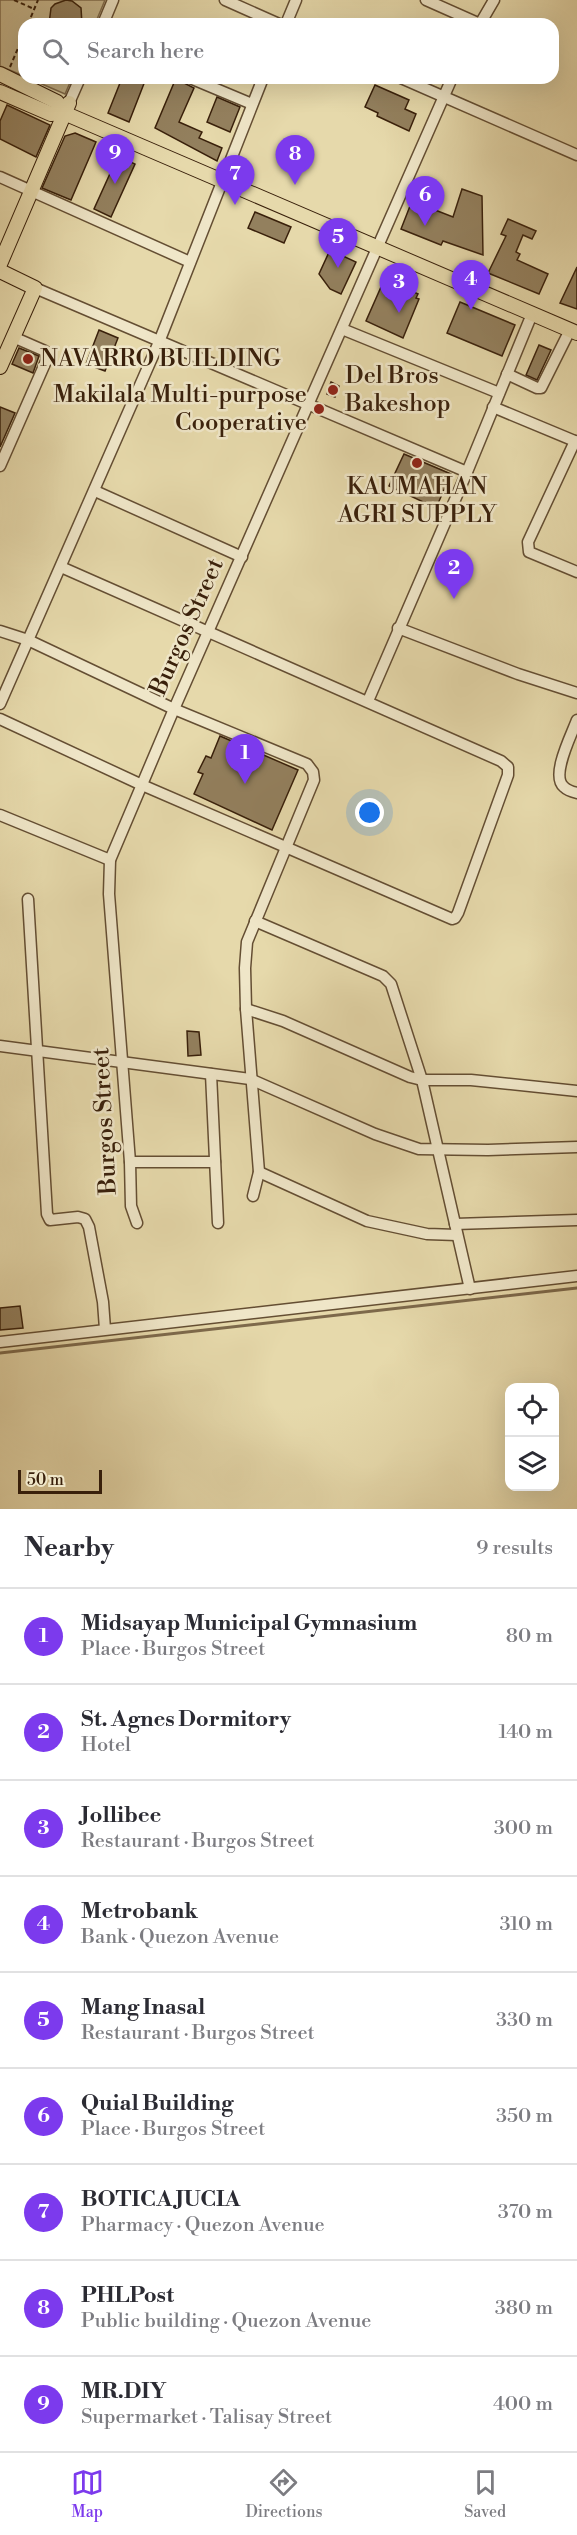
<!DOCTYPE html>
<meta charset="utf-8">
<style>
:root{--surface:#fff;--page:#f2f2f3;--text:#2b2b33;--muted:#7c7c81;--line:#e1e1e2;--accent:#7c3aed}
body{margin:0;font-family:"Libre Bodoni",serif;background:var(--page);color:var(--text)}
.controls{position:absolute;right:18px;bottom:18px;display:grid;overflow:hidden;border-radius:12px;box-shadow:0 6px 24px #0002}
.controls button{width:54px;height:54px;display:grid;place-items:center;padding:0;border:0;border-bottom:2px solid var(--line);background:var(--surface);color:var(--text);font:30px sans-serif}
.scale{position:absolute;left:18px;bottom:15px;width:84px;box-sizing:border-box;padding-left:6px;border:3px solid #39200b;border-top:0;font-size:16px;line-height:21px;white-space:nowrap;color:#39200b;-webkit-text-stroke:4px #efe6c8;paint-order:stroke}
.you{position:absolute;left:370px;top:813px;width:21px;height:21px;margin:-15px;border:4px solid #fff;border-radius:50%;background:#1a73e8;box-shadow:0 0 0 9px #1a73e833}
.badge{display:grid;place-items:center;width:39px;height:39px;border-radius:50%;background:var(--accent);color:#fff;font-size:20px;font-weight:700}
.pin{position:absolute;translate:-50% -50px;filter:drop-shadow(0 2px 3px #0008)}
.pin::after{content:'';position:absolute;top:32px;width:21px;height:18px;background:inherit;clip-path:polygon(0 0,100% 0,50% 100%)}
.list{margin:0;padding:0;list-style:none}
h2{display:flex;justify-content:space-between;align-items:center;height:78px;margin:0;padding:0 24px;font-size:26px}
h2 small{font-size:20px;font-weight:400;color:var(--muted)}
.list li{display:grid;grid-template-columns:39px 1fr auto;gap:18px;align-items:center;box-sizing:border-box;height:96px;padding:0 24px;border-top:2px solid var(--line)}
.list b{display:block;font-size:22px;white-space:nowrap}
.list p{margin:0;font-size:20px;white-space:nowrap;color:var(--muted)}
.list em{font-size:20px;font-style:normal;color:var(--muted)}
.icon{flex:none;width:33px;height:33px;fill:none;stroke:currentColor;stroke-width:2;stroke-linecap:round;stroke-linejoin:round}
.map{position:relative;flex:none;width:577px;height:1509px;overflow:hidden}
.search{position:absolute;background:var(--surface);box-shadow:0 6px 24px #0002;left:18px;right:18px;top:18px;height:66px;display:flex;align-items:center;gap:15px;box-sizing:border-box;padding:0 21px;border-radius:18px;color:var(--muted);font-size:22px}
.sheet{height:942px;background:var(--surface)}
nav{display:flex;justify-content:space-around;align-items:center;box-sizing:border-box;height:84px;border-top:2px solid var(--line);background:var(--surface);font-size:16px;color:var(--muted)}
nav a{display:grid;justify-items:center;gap:3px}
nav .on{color:var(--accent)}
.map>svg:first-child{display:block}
.green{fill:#c9ba90;stroke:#816d4e;stroke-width:1.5}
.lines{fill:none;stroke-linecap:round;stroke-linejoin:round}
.stream{stroke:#7d694b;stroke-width:3}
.building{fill:#93805e;stroke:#39200b;stroke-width:1.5}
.minor-casing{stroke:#644e33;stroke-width:13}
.major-casing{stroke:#39200b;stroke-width:16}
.path{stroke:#39200b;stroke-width:2;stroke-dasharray:4.5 3;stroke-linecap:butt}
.minor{stroke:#efe6c8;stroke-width:10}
.major{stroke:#e6d9ab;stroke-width:14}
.poi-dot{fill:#8f2418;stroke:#efe6c8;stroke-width:2}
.labels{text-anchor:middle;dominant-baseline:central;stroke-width:5;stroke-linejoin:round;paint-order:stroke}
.poi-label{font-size:24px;fill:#39200b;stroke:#efe6c8;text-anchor:start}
.street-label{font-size:24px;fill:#39200b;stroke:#efe6c8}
</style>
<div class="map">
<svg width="577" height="1509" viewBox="0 0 577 1509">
<rect width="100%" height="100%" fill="#e6d9ab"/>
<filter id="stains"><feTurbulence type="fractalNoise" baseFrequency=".00333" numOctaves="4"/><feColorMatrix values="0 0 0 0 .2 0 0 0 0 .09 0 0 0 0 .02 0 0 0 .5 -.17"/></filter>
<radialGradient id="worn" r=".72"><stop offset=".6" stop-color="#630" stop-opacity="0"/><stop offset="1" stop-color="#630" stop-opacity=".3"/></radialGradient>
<g class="green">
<polygon points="0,0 105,0 95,24 24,24 24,76 0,66"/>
<polygon points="28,78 72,78 65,94"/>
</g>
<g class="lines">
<polyline class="stream" points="0,1353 577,1288"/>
</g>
<g class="building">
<polygon points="66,0 72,1 81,8 82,24 49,24 51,8 55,4"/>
<polygon points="122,78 137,78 145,81 129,122 108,113"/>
<polygon points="176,78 183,78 184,83 194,88 179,122 202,132 199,138 222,148 217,161 155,128"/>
<polygon points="375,85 409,100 405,109 416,114 409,131 377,116 378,113 365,107"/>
<polygon points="217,97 240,107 230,132 207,122"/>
<polygon points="7,105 50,125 36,157 0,139 0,121"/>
<polygon points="75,133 96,142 71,200 42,188 65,136"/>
<polygon points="118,156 135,164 111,217 94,209"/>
<polygon points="462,189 482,196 483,255 443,241 441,245 401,229 412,201 453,217"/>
<polygon points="255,212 291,227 284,243 248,228"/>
<polygon points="508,219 536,231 532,239 523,235 516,252 520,254 517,260 548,274 539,294 488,273 506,236 501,234"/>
<polygon points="330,250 356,262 341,294 330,289 319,274"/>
<polygon points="577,267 577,309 560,303"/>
<polygon points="397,285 418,294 416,298 419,299 403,338 366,321 381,287 393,292"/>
<polygon points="460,302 515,325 502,356 447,333"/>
<polygon points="99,330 118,338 105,371 86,364"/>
<polygon points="539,345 551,350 537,380 526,375"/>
<polygon points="19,348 39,356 33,373 12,364"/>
<polygon points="331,382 339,386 335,397 327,394"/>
<polygon points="0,407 15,413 0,447"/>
<polygon points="404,454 451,474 436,508 389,486"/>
<polygon points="220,736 298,770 272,830 194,794 203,774 198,772 206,756 211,758"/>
<polygon points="187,1031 199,1032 201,1055 188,1056"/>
<polygon points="20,1306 23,1328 0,1330 0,1308"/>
</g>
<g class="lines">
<g class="minor-casing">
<g id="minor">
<polyline points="225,0 279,24"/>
<polyline points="426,0 480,24"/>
<polyline points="103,24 113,0"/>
<polyline points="286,24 296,0"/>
<polyline points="480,24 494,0"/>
<polyline points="190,78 252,104"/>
<polyline points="401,78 577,155"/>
<polyline points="69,103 80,78"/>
<polyline points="0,177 190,262"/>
<polyline points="35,288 467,472"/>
<polyline points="342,329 499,393"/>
<polyline points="507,374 537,388 541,388 570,330"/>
<polyline points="493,407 577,442"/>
<polyline points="575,441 528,542 529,552 577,572"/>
<polyline points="0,466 47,359 45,351 13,337"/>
<polyline points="95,491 242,557"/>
<polyline points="398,628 518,674 577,693"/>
<polyline points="0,631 28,640 174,709 307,764 313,772 314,780 247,942 245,968 246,1009 259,1172 253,1196"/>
<polyline points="368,701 467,472 532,314"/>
<polyline points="0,704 159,342 263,78"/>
<polyline points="0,719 142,785 452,919 455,918 458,913 508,775 508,767 501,761 61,567"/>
<path d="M577 720C572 734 550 776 564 787 567 790 573 792 577 793"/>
<polyline points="0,815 110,860"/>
<polyline points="28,899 47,1214 50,1220 78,1217 85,1219 89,1227 103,1302 105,1329"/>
<polyline points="255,921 383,976 391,984 422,1080 470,1289"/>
<polyline points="246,1009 283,1021 410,1077 422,1080 471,1080 577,1091"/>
<polyline points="0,1046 250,1079 375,1134 419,1149 488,1150 577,1147"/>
<polyline points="211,1074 218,1223"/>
<polyline points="130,1162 215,1162"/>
<polyline points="259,1172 367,1221 427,1234 457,1235"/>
<polyline points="137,1223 131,1206 130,1162 109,894 110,860 174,709 452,78"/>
<polyline points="455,1224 577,1220"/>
<polyline points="0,1342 577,1276"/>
</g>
</g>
<g class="major-casing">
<g id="major">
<polyline points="0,74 57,102 64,113"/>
<polyline points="0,92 51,114 64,113 577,333"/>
<polyline points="0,264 69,103"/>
<polyline points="0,271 35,288 0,367"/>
</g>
</g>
<g class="path">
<polyline points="14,0 34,9"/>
<polyline points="28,24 38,0"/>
<polyline points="10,67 24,34"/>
</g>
<use href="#minor" class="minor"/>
<use href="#major" class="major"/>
</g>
<g class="poi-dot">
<circle cx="28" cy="359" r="6"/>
<circle cx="333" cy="390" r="6"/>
<circle cx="319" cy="409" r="6"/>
<circle cx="417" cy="463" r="6"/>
</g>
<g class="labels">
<g class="poi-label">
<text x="40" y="359">NAVARRO BUILDING</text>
<text x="345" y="376">Del Bros<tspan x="345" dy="28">Bakeshop</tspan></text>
<text x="307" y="395" text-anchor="end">Makilala Multi-purpose<tspan x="307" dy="28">Cooperative</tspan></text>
<text x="417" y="487" text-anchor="middle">KAUMAHAN<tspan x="417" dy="28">AGRI SUPPLY</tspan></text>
</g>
<g class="street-label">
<text transform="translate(187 627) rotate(-66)">Burgos Street</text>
<text transform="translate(105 1121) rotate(-93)">Burgos Street</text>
</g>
</g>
<rect width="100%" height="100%" filter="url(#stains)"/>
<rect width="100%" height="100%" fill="url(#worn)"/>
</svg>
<div class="controls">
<button><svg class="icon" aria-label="locate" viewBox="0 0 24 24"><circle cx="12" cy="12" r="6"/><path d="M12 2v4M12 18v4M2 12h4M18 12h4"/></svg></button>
<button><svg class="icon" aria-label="layers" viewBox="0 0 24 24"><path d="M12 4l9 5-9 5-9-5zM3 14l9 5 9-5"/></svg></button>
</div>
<div class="scale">50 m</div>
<div class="you"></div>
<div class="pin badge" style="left:245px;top:784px">1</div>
<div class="pin badge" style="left:454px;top:599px">2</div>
<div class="pin badge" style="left:399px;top:313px">3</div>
<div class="pin badge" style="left:471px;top:310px">4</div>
<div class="pin badge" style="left:338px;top:268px">5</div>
<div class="pin badge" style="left:425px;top:226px">6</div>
<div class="pin badge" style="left:235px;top:205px">7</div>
<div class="pin badge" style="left:295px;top:185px">8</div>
<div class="pin badge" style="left:115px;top:184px">9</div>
<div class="search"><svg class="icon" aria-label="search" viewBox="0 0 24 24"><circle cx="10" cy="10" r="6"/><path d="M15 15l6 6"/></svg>Search here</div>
</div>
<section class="sheet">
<h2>Nearby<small>9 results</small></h2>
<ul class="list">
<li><span class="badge">1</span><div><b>Midsayap Municipal Gymnasium</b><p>Place · Burgos Street</p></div><em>80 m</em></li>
<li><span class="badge">2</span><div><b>St. Agnes Dormitory</b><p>Hotel</p></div><em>140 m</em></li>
<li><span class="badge">3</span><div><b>Jollibee</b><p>Restaurant · Burgos Street</p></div><em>300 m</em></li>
<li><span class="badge">4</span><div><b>Metrobank</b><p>Bank · Quezon Avenue</p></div><em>310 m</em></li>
<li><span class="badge">5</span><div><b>Mang Inasal</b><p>Restaurant · Burgos Street</p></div><em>330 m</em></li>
<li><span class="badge">6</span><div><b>Quial Building</b><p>Place · Burgos Street</p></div><em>350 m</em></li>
<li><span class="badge">7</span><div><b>BOTICA JUCIA</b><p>Pharmacy · Quezon Avenue</p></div><em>370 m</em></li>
<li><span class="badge">8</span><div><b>PHLPost</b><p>Public building · Quezon Avenue</p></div><em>380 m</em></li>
<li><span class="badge">9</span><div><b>MR.DIY</b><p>Supermarket · Talisay Street</p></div><em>400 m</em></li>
</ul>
</section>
<nav>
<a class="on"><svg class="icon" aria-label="map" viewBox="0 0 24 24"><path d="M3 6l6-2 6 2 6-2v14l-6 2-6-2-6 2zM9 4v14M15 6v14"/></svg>Map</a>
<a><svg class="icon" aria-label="directions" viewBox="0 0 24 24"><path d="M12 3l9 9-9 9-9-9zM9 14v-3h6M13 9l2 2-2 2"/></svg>Directions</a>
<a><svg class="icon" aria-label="saved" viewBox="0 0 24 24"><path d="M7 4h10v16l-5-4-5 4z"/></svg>Saved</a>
</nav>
